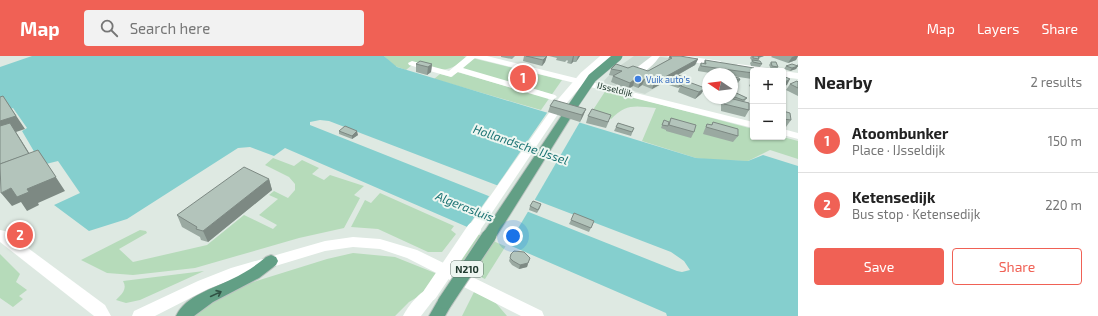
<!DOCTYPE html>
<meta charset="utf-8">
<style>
:root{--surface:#fff;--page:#f2f2f2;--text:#222;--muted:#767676;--line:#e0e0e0;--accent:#f06155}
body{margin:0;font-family:"Exo 2",sans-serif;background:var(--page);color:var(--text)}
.controls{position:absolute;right:12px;top:12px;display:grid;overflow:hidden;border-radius:4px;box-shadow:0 1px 3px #0004}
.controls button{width:36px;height:36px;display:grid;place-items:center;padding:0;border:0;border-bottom:1px solid var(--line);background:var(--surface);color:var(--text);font:20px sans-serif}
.compass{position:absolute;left:702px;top:12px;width:36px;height:36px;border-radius:50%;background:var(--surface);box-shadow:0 1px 3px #0004;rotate:283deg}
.you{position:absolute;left:513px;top:180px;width:14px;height:14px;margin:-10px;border:3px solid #fff;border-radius:50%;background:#1a73e8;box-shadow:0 0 0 6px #1a73e833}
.badge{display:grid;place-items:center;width:26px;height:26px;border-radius:50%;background:var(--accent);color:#fff;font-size:13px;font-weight:700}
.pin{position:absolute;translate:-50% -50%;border:2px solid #fff;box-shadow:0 1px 4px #0006}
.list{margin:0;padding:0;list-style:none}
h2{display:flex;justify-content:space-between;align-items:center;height:52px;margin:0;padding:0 16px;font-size:17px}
h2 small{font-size:13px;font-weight:400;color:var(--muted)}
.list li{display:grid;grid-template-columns:26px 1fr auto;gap:12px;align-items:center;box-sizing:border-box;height:64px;padding:0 16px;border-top:1px solid var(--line)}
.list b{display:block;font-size:15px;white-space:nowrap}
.list p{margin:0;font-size:13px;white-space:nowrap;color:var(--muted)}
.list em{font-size:13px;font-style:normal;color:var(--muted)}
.actions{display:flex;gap:8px;padding:12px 16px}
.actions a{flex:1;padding:9px 0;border:1px solid var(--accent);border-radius:4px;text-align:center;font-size:14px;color:var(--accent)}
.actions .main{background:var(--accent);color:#fff}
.icon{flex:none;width:22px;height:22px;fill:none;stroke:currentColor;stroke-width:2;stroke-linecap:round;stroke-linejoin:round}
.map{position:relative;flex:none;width:798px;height:260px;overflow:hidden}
header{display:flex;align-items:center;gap:24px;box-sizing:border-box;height:56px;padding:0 20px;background:var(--accent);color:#fff}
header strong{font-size:19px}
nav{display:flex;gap:22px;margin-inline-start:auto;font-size:14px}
.search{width:280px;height:36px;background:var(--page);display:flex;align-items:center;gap:10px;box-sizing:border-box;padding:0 14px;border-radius:4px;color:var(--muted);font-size:15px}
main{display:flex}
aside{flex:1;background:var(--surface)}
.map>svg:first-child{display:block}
.built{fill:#ccd9d1}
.green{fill:#b6dbba}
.water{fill:#85cfce;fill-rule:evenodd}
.pier{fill:#dee9e2}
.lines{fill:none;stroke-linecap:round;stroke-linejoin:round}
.major-casing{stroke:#bcc4c0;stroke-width:2}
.minor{fill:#fff;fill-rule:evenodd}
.major{fill:#629f85;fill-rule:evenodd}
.major-bridge-far1-casing{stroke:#bcc4c0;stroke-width:10;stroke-linecap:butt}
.major-bridge-casing{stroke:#bcc4c0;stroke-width:16;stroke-linecap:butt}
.minor-bridge-far1{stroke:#fff;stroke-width:9}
.minor-bridge{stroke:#fff;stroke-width:14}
.major-bridge-far1{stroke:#629f85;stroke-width:9}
.major-bridge{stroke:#629f85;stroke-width:14}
.wall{fill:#9aa9a1}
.shaded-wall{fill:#7d8983}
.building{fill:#b3c4bb;stroke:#7d8983}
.oneway{stroke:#305244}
.shop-dot{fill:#3f7fe0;stroke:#eef6f1;stroke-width:1.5}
.labels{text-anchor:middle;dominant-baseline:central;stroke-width:4;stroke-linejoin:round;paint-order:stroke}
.far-shop-label{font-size:9px;fill:#366cbe;stroke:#eef6f1;text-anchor:start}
.far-street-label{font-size:9px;fill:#20392e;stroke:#eef6f1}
.shield{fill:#eef6f1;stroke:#5e7268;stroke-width:1}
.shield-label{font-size:10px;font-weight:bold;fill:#20392e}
.water-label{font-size:12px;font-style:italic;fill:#1b7373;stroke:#eef6f1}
</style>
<header>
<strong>Map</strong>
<div class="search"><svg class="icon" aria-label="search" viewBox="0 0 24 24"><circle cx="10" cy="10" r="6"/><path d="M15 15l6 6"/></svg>Search here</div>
<nav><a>Map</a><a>Layers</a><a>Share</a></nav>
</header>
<main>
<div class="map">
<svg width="798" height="260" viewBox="0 0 798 260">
<rect width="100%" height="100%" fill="#dee9e2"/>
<polygon class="built" points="634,0 662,1 698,7 645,38 602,27 614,14"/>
<g class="green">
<path d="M384 0H463L467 1C446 20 438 13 412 9L406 14 395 10Z"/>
<polygon points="472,2 562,24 541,54 434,23 440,18 452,21 457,16 541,40 544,36 459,12"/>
<path d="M606 34 753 73V81H783L798 85V103L770 94 748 105 712 104 696 102 642 85 656 52C636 50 626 47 611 63L591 57Z"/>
<polygon points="273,102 294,110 302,104 319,112 312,118 324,124 330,119 364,130 354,139 360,142 344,172 299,182 195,212 133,219 107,217 81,204 140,174 146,175 147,177 119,193 133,206 207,189 244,159 273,173 277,169 259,159 278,143 269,139 274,135 288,142 295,134 295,128 289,121 265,109"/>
<polygon points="380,137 454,170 451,174 456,178 442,196 428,196 378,173 351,171 365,144 371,147"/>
<polygon points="468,172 507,188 485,223 448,205"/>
<polygon points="353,197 395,201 440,219 424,237 409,246 395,260 190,260 229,236 247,228 327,203"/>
<polygon points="0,198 20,218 16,226 27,234 19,240 23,243 13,251 0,242"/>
<path d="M204 215 140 244 126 247 116 244C121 239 128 233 123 225Z"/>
<polygon points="474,236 495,246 507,260 462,260"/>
</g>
<path class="water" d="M32 0H384L397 11 696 102 748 105 763 99 798 110V260H667L666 257 285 92 274 100 250 91 238 92 127 163 89 175 54 149 80 137 58 105 42 109 22 75 27 72 13 52 7 54 0 44V11ZM320 64 329 65 671 196 684 205 690 214 682 216 677 215 310 69V66Z"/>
<g class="pier">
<polygon points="549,54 581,64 534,145 496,131"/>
<polygon points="490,139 529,154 507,191 466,173"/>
</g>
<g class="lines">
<g class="major-casing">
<g id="major">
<polygon points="571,50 576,53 494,184 489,185 484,184 482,180 484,176 566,53"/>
<path d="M271 199 276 201 278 205 276 209 259 222 213 246 194 260H176C186 239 213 233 232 223 244 217 256 210 266 201Z"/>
<polygon points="445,239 450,241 453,246 445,260 429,260 440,241"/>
</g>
</g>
<g class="minor">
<polygon points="467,0 487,0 753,66 753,72 475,2 463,12 555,39 557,41 552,44 458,16 451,21 409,9 408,7 412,5 449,15"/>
<path d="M652 0H660C655 7 645 19 635 17L634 15 635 13Z"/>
<polygon points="667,0 686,0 720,5 724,8 720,11 671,2"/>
<polygon points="738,8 767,12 771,15 753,16 735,13 734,11"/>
<polygon points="783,15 798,17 798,23 783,21"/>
<polygon points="559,46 564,49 479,176 474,178 469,176 467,173 469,170 556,47"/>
<polygon points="783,73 798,77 798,83 783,79"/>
<polygon points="0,174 5,175 105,249 111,260 94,260 0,186"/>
<polygon points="353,181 380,183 417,194 542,255 544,260 521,260 407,202 380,193 353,191 325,195 239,221 208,233 155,260 132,260 134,255 198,225 231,212 325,185"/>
<path d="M430 232 435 233 438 238 421 260H403C408 250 420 235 430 232Z"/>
</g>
<use href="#major" class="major"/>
<g class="major-bridge-far1-casing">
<polyline id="major-bridge-far1" points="571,53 592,22 618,0"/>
</g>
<g class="major-bridge-casing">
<polyline id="major-bridge" points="445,246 489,180"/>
</g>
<polyline class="minor-bridge-far1" points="559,49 584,20 607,0"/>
<polyline class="minor-bridge" points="430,238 474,173"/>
<use href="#major-bridge-far1" class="major-bridge-far1"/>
<use href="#major-bridge" class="major-bridge"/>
</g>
<g class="wall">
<polygon points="501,0 515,0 512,3 501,1"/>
<polygon points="524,0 547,0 545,6 542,10 523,5"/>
<polygon points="549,0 580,0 576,6 573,6 571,8 567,7 568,5 567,4 565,6 556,4 557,2"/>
<polygon points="751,0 764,0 759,2 759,3 758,5 762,8 760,11 751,10 750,7 752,5 750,2"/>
<polygon points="772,0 798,0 796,4 788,7 771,1"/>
<polygon points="669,1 698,3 695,9 678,19 684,27 705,32 701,38 695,43 678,36 680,30 678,32 669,29 672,22 677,19 652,33 642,29 638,32 633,30 628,33 611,26 613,20 614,20 609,19 611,13 628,12 648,15 668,4"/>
<polygon points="705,4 753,15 753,22 752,23 732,20 732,18 716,18 698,15 698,13 701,7 703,8"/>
<polygon points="771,6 778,11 776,14 771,13 769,9"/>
<polygon points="416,8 432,8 431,16 427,19 416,16"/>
<polygon points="798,8 798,11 797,11 796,13 790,15 784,13 786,10 797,9"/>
<polygon points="732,21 740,24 738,27 732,26"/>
<polygon points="752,24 753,24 753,32 749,30"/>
<polygon points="798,26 798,40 786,34 790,28"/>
<polygon points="732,35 747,42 744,46 749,54 745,61 721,55 721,47 724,42 732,42"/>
<polygon points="550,50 586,53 583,60 580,66 548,56"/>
<polygon points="783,55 791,64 786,71 783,70"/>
<polygon points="588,60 609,65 606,72 586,67"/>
<polygon points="671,62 694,76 691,82 666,75 666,74 661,72 664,64 669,66"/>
<polygon points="713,66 738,80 733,86 703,78 704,75 707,68 711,69"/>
<polygon points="618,67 634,72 631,80 614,75"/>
<polygon points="339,75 358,79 352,83 339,78"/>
<polygon points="269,123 272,134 208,186 201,184 200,181 182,171 177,159"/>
<polygon points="541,148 540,152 537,157 529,154 530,150"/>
<polygon points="571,164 594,165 589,176 569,168"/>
<polygon points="511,198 530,202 527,211 519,213 512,209 509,205"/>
</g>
<g class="shaded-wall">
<polygon points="547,0 545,6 542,10 543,4"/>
<polygon points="573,0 574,0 573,6 571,8"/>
<polygon points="578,0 580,0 576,6"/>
<polygon points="758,0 764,0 757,2"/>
<polygon points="795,0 798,0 796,4 788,7 792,1"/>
<polygon points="698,3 695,9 652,33 654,27"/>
<polygon points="432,8 431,16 427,19 428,11"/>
<polygon points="798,10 796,13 790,15 792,12"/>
<polygon points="686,22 683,28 678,32 681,26"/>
<polygon points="635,23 633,30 628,33 630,27"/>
<polygon points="645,23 642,29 638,32 640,26"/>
<polygon points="790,23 787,29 783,31 783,27"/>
<polygon points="705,32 701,38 695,43 699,36"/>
<polygon points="3,40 25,73 16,76 38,111 0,84 0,65"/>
<polygon points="586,53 583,60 580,66 582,59"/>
<polygon points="357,75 358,79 352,83 352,80"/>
<polygon points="38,94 65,135 38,147 39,149 27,155 21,146 12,150 1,137 11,132 27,133"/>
<polygon points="269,123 272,134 208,186 203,175"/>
<polygon points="528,207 527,211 519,213 520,209"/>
</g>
<g class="building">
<polygon points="526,0 547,0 543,4"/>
<polygon points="672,0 680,0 698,3 654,27 645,23 640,26 635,23 630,27 613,20 622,15 611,13 616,8 628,12 633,10 648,15 672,2 669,1"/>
<polygon points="753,0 758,0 759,3 753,2"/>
<polygon points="705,4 754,12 755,15 753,15 753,17 701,10 701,7 706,8"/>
<polygon points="752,4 760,5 762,8 753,6"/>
<polygon points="420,5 432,8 428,11 416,8"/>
<polygon points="771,6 776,6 778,11 772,10"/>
<polygon points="792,8 798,10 792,12 786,10"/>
<polygon points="678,19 686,22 681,26 672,22"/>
<polygon points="783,20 790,23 783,27"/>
<polygon points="732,21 739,22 740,24 732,23"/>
<polygon points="686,25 705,32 699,36 681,30"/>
<polygon points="797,25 798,26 798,32 790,28"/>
<polygon points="732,35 747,42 743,44 732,40"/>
<polygon points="3,40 16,60 0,65 0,41"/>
<polygon points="725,42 729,42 749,47 749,54 724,48"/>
<polygon points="554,44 586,53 582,59 550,50"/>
<polygon points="592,53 611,59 608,66 588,60"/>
<polygon points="783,55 790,57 791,64 783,63"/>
<polygon points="671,62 696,69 694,76 669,69"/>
<polygon points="664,64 669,66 668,70 662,69"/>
<polygon points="713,66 738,73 738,80 706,71 707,68 712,69"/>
<polygon points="10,67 29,98 0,108 0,70"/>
<polygon points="618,67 634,72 632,76 616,71"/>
<polygon points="345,70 357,75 352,80 339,75"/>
<polygon points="38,94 56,121 27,133 29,136 17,141 11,132 1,137 0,108"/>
<polygon points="244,111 269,123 203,175 196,173 197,171 177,159"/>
<polygon points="533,145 541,148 538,154 530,150"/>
<polygon points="574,157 594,165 591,172 571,164"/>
<polygon points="514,195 524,196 530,202 528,207 520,209 513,205 510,202 511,198"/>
</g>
<defs><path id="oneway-shaft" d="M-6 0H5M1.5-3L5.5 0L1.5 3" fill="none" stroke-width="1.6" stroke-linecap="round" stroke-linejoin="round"/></defs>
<use class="oneway" href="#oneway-shaft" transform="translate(216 238) rotate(-25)"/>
<circle class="shop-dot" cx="638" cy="23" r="4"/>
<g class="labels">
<g class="far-shop-label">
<text x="646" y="23">Vuik auto's</text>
</g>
<g class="far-street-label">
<text transform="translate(615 33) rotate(14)">IJsseldijk</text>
</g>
<rect class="shield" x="451" y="205" width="32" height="16" rx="3"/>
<g class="shield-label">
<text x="467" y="213">N210</text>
</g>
<g class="water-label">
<text transform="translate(521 88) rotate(19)">Hollandsche IJssel</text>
<text transform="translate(465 150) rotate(22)">Algerasluis</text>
</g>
</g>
</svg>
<div class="controls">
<button>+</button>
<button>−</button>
</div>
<svg class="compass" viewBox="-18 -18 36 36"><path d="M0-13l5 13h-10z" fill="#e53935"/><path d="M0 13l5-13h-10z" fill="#767676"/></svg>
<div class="you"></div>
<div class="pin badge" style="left:523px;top:22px">1</div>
<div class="pin badge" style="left:20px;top:179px">2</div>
</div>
<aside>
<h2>Nearby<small>2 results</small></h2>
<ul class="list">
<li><span class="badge">1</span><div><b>Atoombunker</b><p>Place · IJsseldijk</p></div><em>150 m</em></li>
<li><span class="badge">2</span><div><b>Ketensedijk</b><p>Bus stop · Ketensedijk</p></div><em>220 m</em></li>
</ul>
<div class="actions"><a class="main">Save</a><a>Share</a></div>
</aside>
</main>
